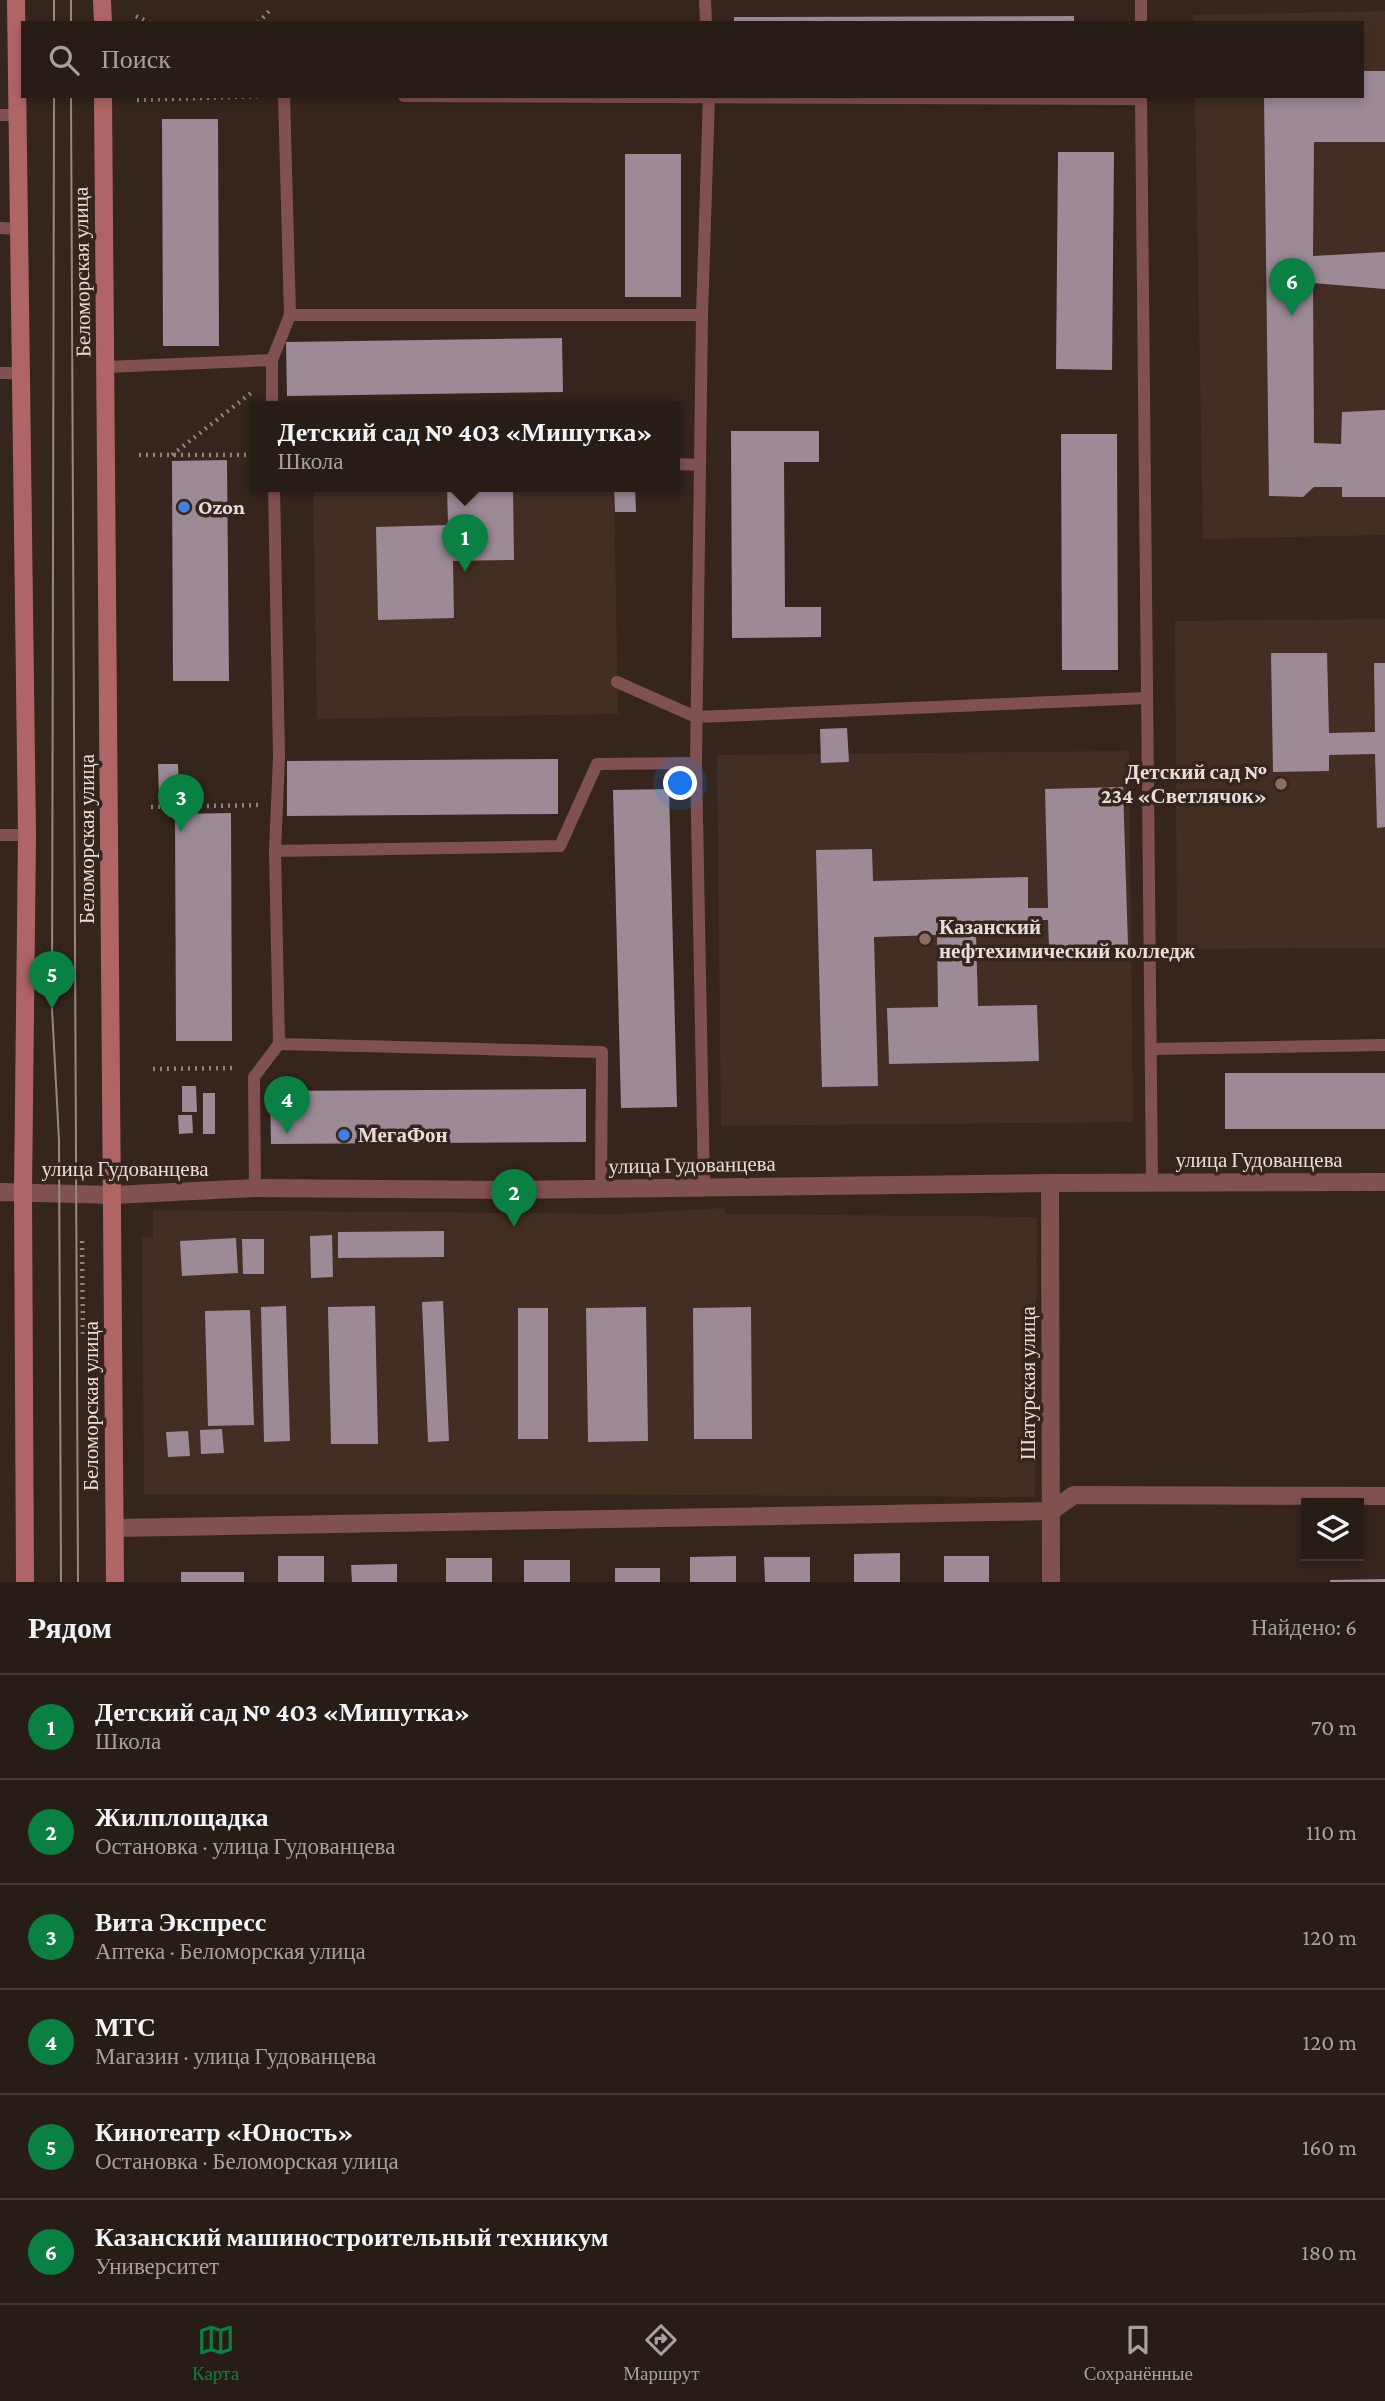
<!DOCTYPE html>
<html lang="ru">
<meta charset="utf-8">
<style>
:root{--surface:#281c16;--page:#342923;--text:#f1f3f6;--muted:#a5a1a1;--line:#443a35;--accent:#0b8043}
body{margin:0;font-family:"Crimson Pro",serif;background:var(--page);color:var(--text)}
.controls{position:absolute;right:21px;bottom:21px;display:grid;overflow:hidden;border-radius:0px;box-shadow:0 4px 10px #0003}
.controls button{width:63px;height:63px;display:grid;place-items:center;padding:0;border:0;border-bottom:2px solid var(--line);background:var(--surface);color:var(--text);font:35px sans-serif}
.you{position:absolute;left:681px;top:784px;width:24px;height:24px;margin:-18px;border:5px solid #fff;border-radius:50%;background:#1a73e8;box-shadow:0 0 0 10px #1a73e833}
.badge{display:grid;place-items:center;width:46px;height:46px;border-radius:50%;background:var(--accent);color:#fff;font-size:23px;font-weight:700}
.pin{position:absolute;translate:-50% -58px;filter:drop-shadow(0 2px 4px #0008)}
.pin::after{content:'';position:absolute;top:37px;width:24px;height:21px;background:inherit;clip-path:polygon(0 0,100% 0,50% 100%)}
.popup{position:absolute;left:250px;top:401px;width:430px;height:91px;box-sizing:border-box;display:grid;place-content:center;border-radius:0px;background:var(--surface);filter:drop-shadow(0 2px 5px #0005);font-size:23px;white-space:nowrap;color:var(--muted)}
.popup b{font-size:26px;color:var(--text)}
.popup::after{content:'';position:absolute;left:50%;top:100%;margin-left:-14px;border:14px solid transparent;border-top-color:var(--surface)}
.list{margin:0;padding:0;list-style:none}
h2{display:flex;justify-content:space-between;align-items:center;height:91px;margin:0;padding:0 28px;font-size:30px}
h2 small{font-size:23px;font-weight:400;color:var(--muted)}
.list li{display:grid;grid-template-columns:46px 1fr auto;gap:21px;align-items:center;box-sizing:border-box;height:105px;padding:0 28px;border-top:2px solid var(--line)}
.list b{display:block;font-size:26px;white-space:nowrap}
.list p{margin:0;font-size:23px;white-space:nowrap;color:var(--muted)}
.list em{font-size:23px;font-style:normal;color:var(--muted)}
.icon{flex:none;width:38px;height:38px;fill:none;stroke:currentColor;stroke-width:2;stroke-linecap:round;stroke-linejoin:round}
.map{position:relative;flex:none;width:1385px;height:1582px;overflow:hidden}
.search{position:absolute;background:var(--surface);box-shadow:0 4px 10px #0003;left:21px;right:21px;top:21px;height:77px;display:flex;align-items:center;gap:18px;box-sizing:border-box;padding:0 24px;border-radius:0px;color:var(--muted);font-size:26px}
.sheet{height:721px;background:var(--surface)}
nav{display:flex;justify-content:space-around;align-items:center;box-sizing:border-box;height:98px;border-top:2px solid var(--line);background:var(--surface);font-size:19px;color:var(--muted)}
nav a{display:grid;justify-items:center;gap:4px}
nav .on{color:var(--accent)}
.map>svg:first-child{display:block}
.built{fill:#432e23}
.building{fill:#9c8a97}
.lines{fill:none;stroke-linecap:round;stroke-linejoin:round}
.path{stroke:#91837d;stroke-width:4.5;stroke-dasharray:2 5;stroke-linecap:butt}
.service{stroke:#805150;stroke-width:12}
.minor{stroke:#805150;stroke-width:18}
.tertiary{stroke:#805150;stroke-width:18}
.secondary{stroke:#af6565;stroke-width:18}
.tram{stroke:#968882;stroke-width:2}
.shop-dot{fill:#3f7fe0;stroke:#35251d;stroke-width:2.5}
.education-dot{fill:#8d6e63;stroke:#35251d;stroke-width:2.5}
.labels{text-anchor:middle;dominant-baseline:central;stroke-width:7;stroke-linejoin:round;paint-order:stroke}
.street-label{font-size:21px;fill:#e8ddd8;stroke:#35251d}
.poi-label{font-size:21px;font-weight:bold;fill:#e8ddd8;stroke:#35251d;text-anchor:start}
</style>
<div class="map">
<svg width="1385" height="1582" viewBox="0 0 1385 1582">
<rect width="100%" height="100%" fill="#35251d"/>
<g class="built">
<polygon points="1385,11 1385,535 1203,539 1195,96 1362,96 1362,23 1193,23 1193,15"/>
<polygon points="313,486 614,486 618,714 317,719"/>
<polygon points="1385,619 1385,948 1177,949 1175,621"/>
<polygon points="1129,751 1133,1122 721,1126 717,755"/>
<polygon points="724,1208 725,1214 1037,1217 1035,1497 506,1494 144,1494 142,1238 153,1237 153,1210 620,1214"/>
</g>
<g class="building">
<polygon points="1074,16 1074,23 734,23 734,17"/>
<polygon points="1362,71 1385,71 1385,142 1314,142 1313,256 1385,252 1385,289 1313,283 1314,443 1341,444 1342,412 1385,410 1385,497 1342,497 1342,487 1314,487 1303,497 1269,496 1264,96 1362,96"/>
<polygon points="162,119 218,119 219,346 163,346"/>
<polygon points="1058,152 1114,152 1112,370 1056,369"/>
<rect x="625" y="154" width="56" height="143"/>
<polygon points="562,338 563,392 287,396 286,342"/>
<polygon points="731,431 819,431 819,462 784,462 785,607 821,607 821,637 732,638"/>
<polygon points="1061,434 1117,434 1118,670 1062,670"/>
<polygon points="227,460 229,681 173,681 172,461"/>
<polygon points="513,486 514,560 453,561 454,618 378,620 376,527 448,525 447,487"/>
<polygon points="614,486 635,486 636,512 615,512"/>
<polygon points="1271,653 1327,653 1329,733 1375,732 1374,663 1385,663 1385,827 1377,828 1375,754 1329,755 1329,771 1273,772"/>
<polygon points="847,728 849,762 821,763 820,729"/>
<polygon points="558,759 558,814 287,816 287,761"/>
<polygon points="158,764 178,764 179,798 159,798"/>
<polygon points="1123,787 1128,946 1049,948 1048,920 1029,920 1029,933 976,934 978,1006 1037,1005 1039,1061 889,1064 887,1008 938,1007 937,935 874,937 878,1086 822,1087 816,850 872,849 873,881 1028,877 1028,908 1048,908 1045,789"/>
<polygon points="669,789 677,1107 621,1108 613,790"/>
<polygon points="231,813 232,1041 176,1041 175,814"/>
<rect x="1225" y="1073" width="160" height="56"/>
<polygon points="182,1086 196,1086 197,1112 182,1112"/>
<polygon points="586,1089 586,1142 271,1144 270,1091"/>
<rect x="203" y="1093" width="12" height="41"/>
<polygon points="178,1115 192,1115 193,1133 179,1134"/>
<polygon points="444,1231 444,1257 338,1258 338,1232"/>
<polygon points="332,1235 333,1277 311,1278 310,1236"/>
<polygon points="236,1238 238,1273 182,1276 180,1241"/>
<polygon points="242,1239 264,1239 264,1274 243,1274"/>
<polygon points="443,1301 449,1441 428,1442 422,1302"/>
<polygon points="286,1306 290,1441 264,1442 261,1307"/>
<polygon points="375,1306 378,1444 331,1444 328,1307"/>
<polygon points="646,1307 648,1441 588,1442 586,1308"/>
<polygon points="751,1307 752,1439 694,1439 693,1308"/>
<rect x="518" y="1308" width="30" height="131"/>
<polygon points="250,1310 254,1425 208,1426 205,1311"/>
<polygon points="222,1429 224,1453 201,1454 200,1430"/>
<polygon points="188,1431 190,1456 168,1457 166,1432"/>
<polygon points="900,1553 900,1582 854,1582 854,1554"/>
<rect x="278" y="1556" width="46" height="26"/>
<polygon points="736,1556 736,1582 690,1582 690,1557"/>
<rect x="944" y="1556" width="45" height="26"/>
<polygon points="764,1557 810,1557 810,1582 765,1582"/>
<rect x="446" y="1558" width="46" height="24"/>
<rect x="524" y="1560" width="46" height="22"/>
<polygon points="397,1564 397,1582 352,1582 351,1565"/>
<rect x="615" y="1568" width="45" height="14"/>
<rect x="181" y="1572" width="63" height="10"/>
<polygon points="1385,1579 1385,1582 1330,1582 1330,1580"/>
</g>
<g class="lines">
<g class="path">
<polyline points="136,16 150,23"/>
<polyline points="258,23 271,9"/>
<polyline points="137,100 264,96"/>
<polyline points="139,455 255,455"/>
<polyline points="172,455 251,393"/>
<polyline points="151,807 258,805"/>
<polyline points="153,1069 236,1068"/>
<polyline points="82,1241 83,1335"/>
</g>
<g class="service">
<polyline points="705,0 706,23"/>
<polyline points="1141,23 1141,0"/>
<polyline points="404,96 1141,99"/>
<polyline points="1141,96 1152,1183"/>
<polyline points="0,115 18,115"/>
<polyline points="0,228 20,229"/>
<polyline points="290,315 702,315"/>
<polyline points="106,367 272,360"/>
<polyline points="0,373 22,373"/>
<polyline points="272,406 272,360 290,315 284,96"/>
<polyline points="675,464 700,465"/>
<polyline points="617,682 696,717 1147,698"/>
<polyline points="0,835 27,835"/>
<polyline points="275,851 560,846 597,764 696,763"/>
<polyline points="279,1044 602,1052 601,1189"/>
<polyline points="1151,1049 1385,1045"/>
<polyline points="704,1187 696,763 702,315 709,96"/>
<polyline points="255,1188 254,1077 279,1044 275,851 279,758 274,486"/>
</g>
<g class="minor">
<polyline points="1050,1183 1051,1582"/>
<polyline points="115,1528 1051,1511 1074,1495 1385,1496"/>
</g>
<polyline class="tertiary" points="0,1192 113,1195 255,1188 510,1190 1050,1183 1385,1182"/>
<g class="secondary">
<polyline points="16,0 27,835 23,1192 25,1582"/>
<polyline points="102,0 103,23"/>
<polyline points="103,96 115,1582"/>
</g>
<g class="tram">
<polyline points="71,0 71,23"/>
<polyline points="54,23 54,0"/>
<polyline points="54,96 52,1009 59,1140 61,1582"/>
<polyline points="71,96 78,1582"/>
</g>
</g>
<g class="shop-dot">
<circle cx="184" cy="507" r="7"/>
<circle cx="344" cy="1135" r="7"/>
</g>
<g class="education-dot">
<circle cx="1281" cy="784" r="7"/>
<circle cx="925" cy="939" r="7"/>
</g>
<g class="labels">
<g class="street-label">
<text transform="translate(82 272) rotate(-91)">Беломорская улица</text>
<text transform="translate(87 839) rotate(-90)">Беломорская улица</text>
<text x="1259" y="1160">улица Гудованцева</text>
<text transform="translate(692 1165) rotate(-1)">улица Гудованцева</text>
<text x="125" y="1169">улица Гудованцева</text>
<text transform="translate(1028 1383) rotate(-90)">Шатурская улица</text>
<text transform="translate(91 1406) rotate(-90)">Беломорская улица</text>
</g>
<g class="poi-label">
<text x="198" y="507">Ozon</text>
<text x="1267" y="772" text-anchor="end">Детский сад №<tspan x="1267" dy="24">234 «Светлячок»</tspan></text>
<text x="939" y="927">Казанский<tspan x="939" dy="24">нефтехимический колледж</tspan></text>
<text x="358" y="1135">МегаФон</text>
</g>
</g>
</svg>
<div class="controls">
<button><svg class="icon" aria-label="layers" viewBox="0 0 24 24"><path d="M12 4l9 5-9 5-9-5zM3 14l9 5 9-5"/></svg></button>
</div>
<div class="you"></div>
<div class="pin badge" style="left:465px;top:572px">1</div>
<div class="popup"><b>Детский сад № 403 «Мишутка»</b>Школа</div>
<div class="pin badge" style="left:514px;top:1227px">2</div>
<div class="pin badge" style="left:181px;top:832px">3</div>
<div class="pin badge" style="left:287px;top:1134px">4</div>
<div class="pin badge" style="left:52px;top:1009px">5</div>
<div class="pin badge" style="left:1292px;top:316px">6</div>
<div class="search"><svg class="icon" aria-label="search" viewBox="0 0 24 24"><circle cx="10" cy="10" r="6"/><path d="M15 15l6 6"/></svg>Поиск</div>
</div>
<section class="sheet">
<h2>Рядом<small>Найдено: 6</small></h2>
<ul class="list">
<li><span class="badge">1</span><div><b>Детский сад № 403 «Мишутка»</b><p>Школа</p></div><em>70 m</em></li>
<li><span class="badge">2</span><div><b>Жилплощадка</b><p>Остановка · улица Гудованцева</p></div><em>110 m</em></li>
<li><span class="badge">3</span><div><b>Вита Экспресс</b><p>Аптека · Беломорская улица</p></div><em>120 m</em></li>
<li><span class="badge">4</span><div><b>МТС</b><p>Магазин · улица Гудованцева</p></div><em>120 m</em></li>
<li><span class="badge">5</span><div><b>Кинотеатр «Юность»</b><p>Остановка · Беломорская улица</p></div><em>160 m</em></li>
<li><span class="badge">6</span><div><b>Казанский машиностроительный техникум</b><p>Университет</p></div><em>180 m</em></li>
</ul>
</section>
<nav>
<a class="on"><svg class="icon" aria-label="map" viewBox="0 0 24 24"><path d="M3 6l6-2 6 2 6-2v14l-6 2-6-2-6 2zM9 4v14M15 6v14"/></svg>Карта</a>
<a><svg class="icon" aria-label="directions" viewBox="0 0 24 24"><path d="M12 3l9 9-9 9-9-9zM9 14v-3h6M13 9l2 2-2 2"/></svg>Маршрут</a>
<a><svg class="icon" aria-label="saved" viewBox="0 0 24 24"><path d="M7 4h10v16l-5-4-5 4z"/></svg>Сохранённые</a>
</nav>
